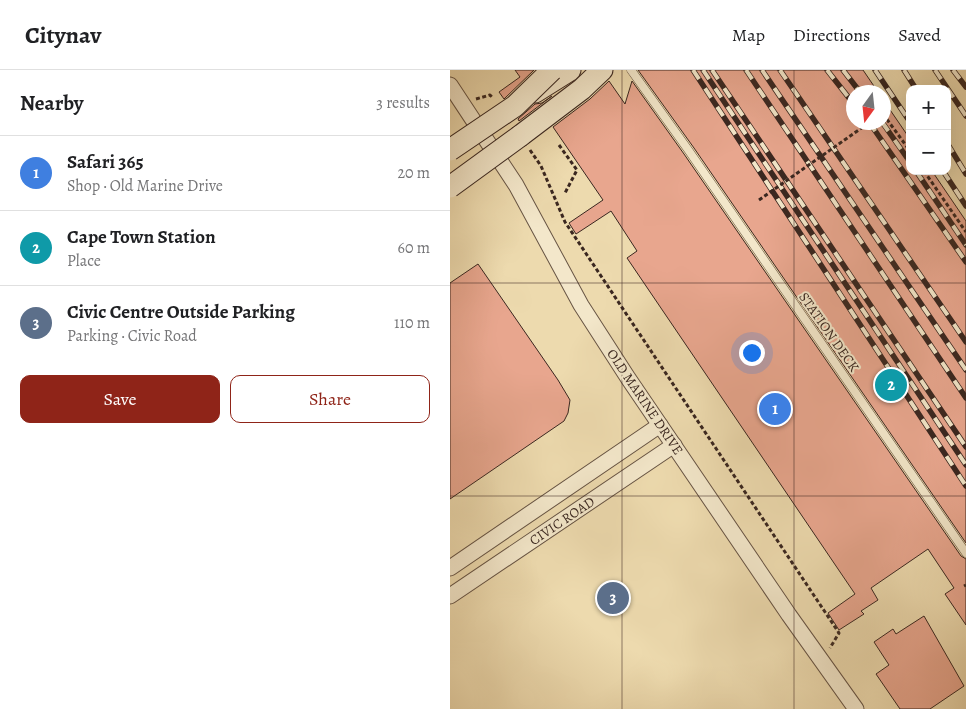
<!DOCTYPE html>
<meta charset="utf-8">
<style>
:root{--surface:#fff;--page:#f2f2f2;--text:#202124;--muted:#757577;--line:#e0e0e0;--accent:#8f2418}
body{margin:0;font-family:Alegreya,serif;background:var(--page);color:var(--text)}
.controls{position:absolute;right:15px;top:15px;display:grid;overflow:hidden;border-radius:10px;box-shadow:0 5px 20px #0002}
.controls button{width:45px;height:45px;display:grid;place-items:center;padding:0;border:0;border-bottom:1px solid var(--line);background:var(--surface);color:var(--text);font:25px sans-serif}
.compass{position:absolute;left:396px;top:15px;width:45px;height:45px;border-radius:50%;background:var(--surface);box-shadow:0 5px 20px #0002;rotate:195deg}
.you{position:absolute;left:301px;top:282px;width:18px;height:18px;margin:-12px;border:4px solid #fff;border-radius:50%;background:#1a73e8;box-shadow:0 0 0 8px #1a73e833}
.badge{display:grid;place-items:center;width:32px;height:32px;border-radius:50%;background:var(--accent);color:#fff;font-size:16px;font-weight:700}
.pin{position:absolute;translate:-50% -50%;border:2px solid #fff;box-shadow:0 1px 5px #0006}
.list{margin:0;padding:0;list-style:none}
h2{display:flex;justify-content:space-between;align-items:center;height:65px;margin:0;padding:0 20px;font-size:21px}
h2 small{font-size:16px;font-weight:400;color:var(--muted)}
.list li{display:grid;grid-template-columns:32px 1fr auto;gap:15px;align-items:center;box-sizing:border-box;height:75px;padding:0 20px;border-top:1px solid var(--line)}
.list b{display:block;font-size:19px;white-space:nowrap}
.list p{margin:0;font-size:16px;white-space:nowrap;color:var(--muted)}
.list em{font-size:16px;font-style:normal;color:var(--muted)}
.actions{display:flex;gap:10px;padding:15px 20px}
.actions a{flex:1;padding:11px 0;border:1px solid var(--accent);border-radius:10px;text-align:center;font-size:18px;color:var(--accent)}
.actions .main{background:var(--accent);color:#fff}
.map{position:relative;flex:none;width:516px;height:639px;overflow:hidden}
header{display:flex;align-items:center;gap:30px;box-sizing:border-box;height:70px;padding:0 25px;background:var(--surface);border-bottom:1px solid var(--line)}
header strong{font-size:24px}
nav{display:flex;gap:28px;margin-inline-start:auto;font-size:18px}
main{display:flex}
aside{flex:1;background:var(--surface)}
.map>svg:first-child{display:block}
.building{fill:#e8a68e;stroke:#3a2720}
.lines{fill:none;stroke-linecap:round;stroke-linejoin:round}
.service-casing{stroke:#675444;stroke-width:9}
.minor-casing{stroke:#675444;stroke-width:17}
.secondary-casing{stroke:#3a2720;stroke-width:23}
.path{stroke:#3a2720;stroke-width:3;stroke-dasharray:4 2.5;stroke-linecap:butt}
.service{stroke:#f3e7ca;stroke-width:8}
.minor{stroke:#f3e7ca;stroke-width:15}
.secondary{stroke:#f3e7ca;stroke-width:21}
.rail-casing{stroke:#3a2720;stroke-width:5.5}
.rail{stroke:#f3e7ca;stroke-width:4;stroke-dasharray:11;stroke-linecap:butt}
.secondary-bridge-casing{stroke:#3a2720;stroke-width:23;stroke-linecap:butt}
.path-bridge{stroke:#3a2720;stroke-width:3;stroke-dasharray:4 2.5;stroke-linecap:butt}
.secondary-bridge{stroke:#f3e7ca;stroke-width:21}
.grid{fill:none;stroke:#3a2720;stroke-width:1;stroke-opacity:0.55}
.labels{text-anchor:middle;dominant-baseline:central;stroke-width:4;stroke-linejoin:round;paint-order:stroke}
.street-label{font-size:14px;fill:#3a2720;stroke:#f3e7ca}
</style>
<header>
<strong>Citynav</strong>
<nav><a>Map</a><a>Directions</a><a>Saved</a></nav>
</header>
<main>
<aside>
<h2>Nearby<small>3 results</small></h2>
<ul class="list">
<li><span class="badge" style="background:#3f7fe0">1</span><div><b>Safari 365</b><p>Shop · Old Marine Drive</p></div><em>20 m</em></li>
<li><span class="badge" style="background:#0f9aa8">2</span><div><b>Cape Town Station</b><p>Place</p></div><em>60 m</em></li>
<li><span class="badge" style="background:#5c6f8a">3</span><div><b>Civic Centre Outside Parking</b><p>Parking · Civic Road</p></div><em>110 m</em></li>
</ul>
<div class="actions"><a class="main">Save</a><a>Share</a></div>
</aside>
<div class="map">
<svg width="516" height="639" viewBox="0 0 516 639">
<rect width="100%" height="100%" fill="#eddaae"/>
<filter id="stains"><feTurbulence type="fractalNoise" baseFrequency=".004" numOctaves="4"/><feColorMatrix values="0 0 0 0 .2 0 0 0 0 .09 0 0 0 0 .02 0 0 0 .5 -.17"/></filter>
<radialGradient id="worn" r=".72"><stop offset=".6" stop-color="#630" stop-opacity="0"/><stop offset="1" stop-color="#630" stop-opacity=".3"/></radialGradient>
<g class="building">
<polygon points="65,0 84,0 54,29 49,22 70,7"/>
<polygon points="188,0 413,0 428,22 404,22 404,52 434,52 434,31 460,69 460,101 482,101 516,151 516,473 244,78"/>
<polygon points="159,11 175,34 182,11 234,84 511,486 516,489 516,555 495,524 504,518 478,479 421,518 428,530 411,541 414,544 389,560 378,543 405,524 177,188 187,181 161,141 126,164 119,153 153,130 103,57 140,29"/>
<polygon points="102,26 69,51 68,49 85,34 92,33"/>
<polygon points="28,194 108,310 120,330 118,343 114,351 0,429 0,213"/>
<polygon points="474,546 514,616 480,639 450,639 426,604 439,595 424,572 443,559 446,564"/>
</g>
<g class="lines">
<g class="service-casing">
<polyline id="service" points="181,0 239,81 516,483"/>
</g>
<g class="minor-casing">
<g id="minor">
<polyline points="0,15 66,115 131,235 178,308 339,545 406,639"/>
<polyline points="0,498 210,355"/>
<polyline points="0,526 224,375"/>
</g>
</g>
<g class="secondary-casing">
<g id="secondary">
<polyline points="85,22 120,0"/>
<polyline points="70,66 132,19 152,0"/>
</g>
</g>
<g class="path">
<polyline points="26,29 40,25 43,28"/>
<polyline points="433,44 460,81"/>
<polyline points="109,75 127,100 115,123"/>
<polyline points="80,80 91,96 115,152 389,563 380,578"/>
<polyline points="474,101 516,162"/>
<polyline points="514,516 516,515"/>
</g>
<use href="#service" class="service"/>
<use href="#minor" class="minor"/>
<use href="#secondary" class="secondary"/>
<g class="rail-casing">
<g id="rail">
<polyline points="243,0 516,416"/>
<polyline points="253,0 516,395"/>
<polyline points="262,0 516,377"/>
<polyline points="296,0 516,328"/>
<polyline points="312,0 516,300"/>
<polyline points="330,0 516,272"/>
<polyline points="377,0 403,33"/>
<polyline points="393,0 410,22"/>
<polyline points="425,0 460,52"/>
<polyline points="454,0 466,19"/>
<polyline points="485,0 516,46"/>
<polyline points="503,0 516,17"/>
<polyline points="419,52 516,192"/>
<polyline points="432,52 460,92"/>
<polyline points="497,73 516,104"/>
<polyline points="466,101 516,175"/>
<polyline points="493,101 516,136"/>
</g>
</g>
<use href="#rail" class="rail"/>
<g class="secondary-bridge-casing">
<g id="secondary-bridge">
<polyline points="0,80 65,36 102,0"/>
<polyline points="0,117 70,66"/>
</g>
</g>
<polyline class="path-bridge" points="309,130 420,52"/>
<use href="#secondary-bridge" class="secondary-bridge"/>
</g>
<path class="grid" d="M172 0V639M344 0V639M0 213H516M0 426H516"/>
<g class="labels">
<g class="street-label">
<text transform="translate(379 262) rotate(55)">STATION DECK</text>
<text transform="translate(195 332) rotate(56)">OLD MARINE DRIVE</text>
<text transform="translate(112 451) rotate(-34)">CIVIC ROAD</text>
</g>
</g>
<rect width="100%" height="100%" filter="url(#stains)"/>
<rect width="100%" height="100%" fill="url(#worn)"/>
</svg>
<div class="controls">
<button>+</button>
<button>−</button>
</div>
<svg class="compass" viewBox="-18 -18 36 36"><path d="M0-13l5 13h-10z" fill="#e53935"/><path d="M0 13l5-13h-10z" fill="#757577"/></svg>
<div class="you"></div>
<div class="pin badge" style="left:325px;top:339px;background:#3f7fe0">1</div>
<div class="pin badge" style="left:441px;top:315px;background:#0f9aa8">2</div>
<div class="pin badge" style="left:163px;top:528px;background:#5c6f8a">3</div>
</div>
</main>
